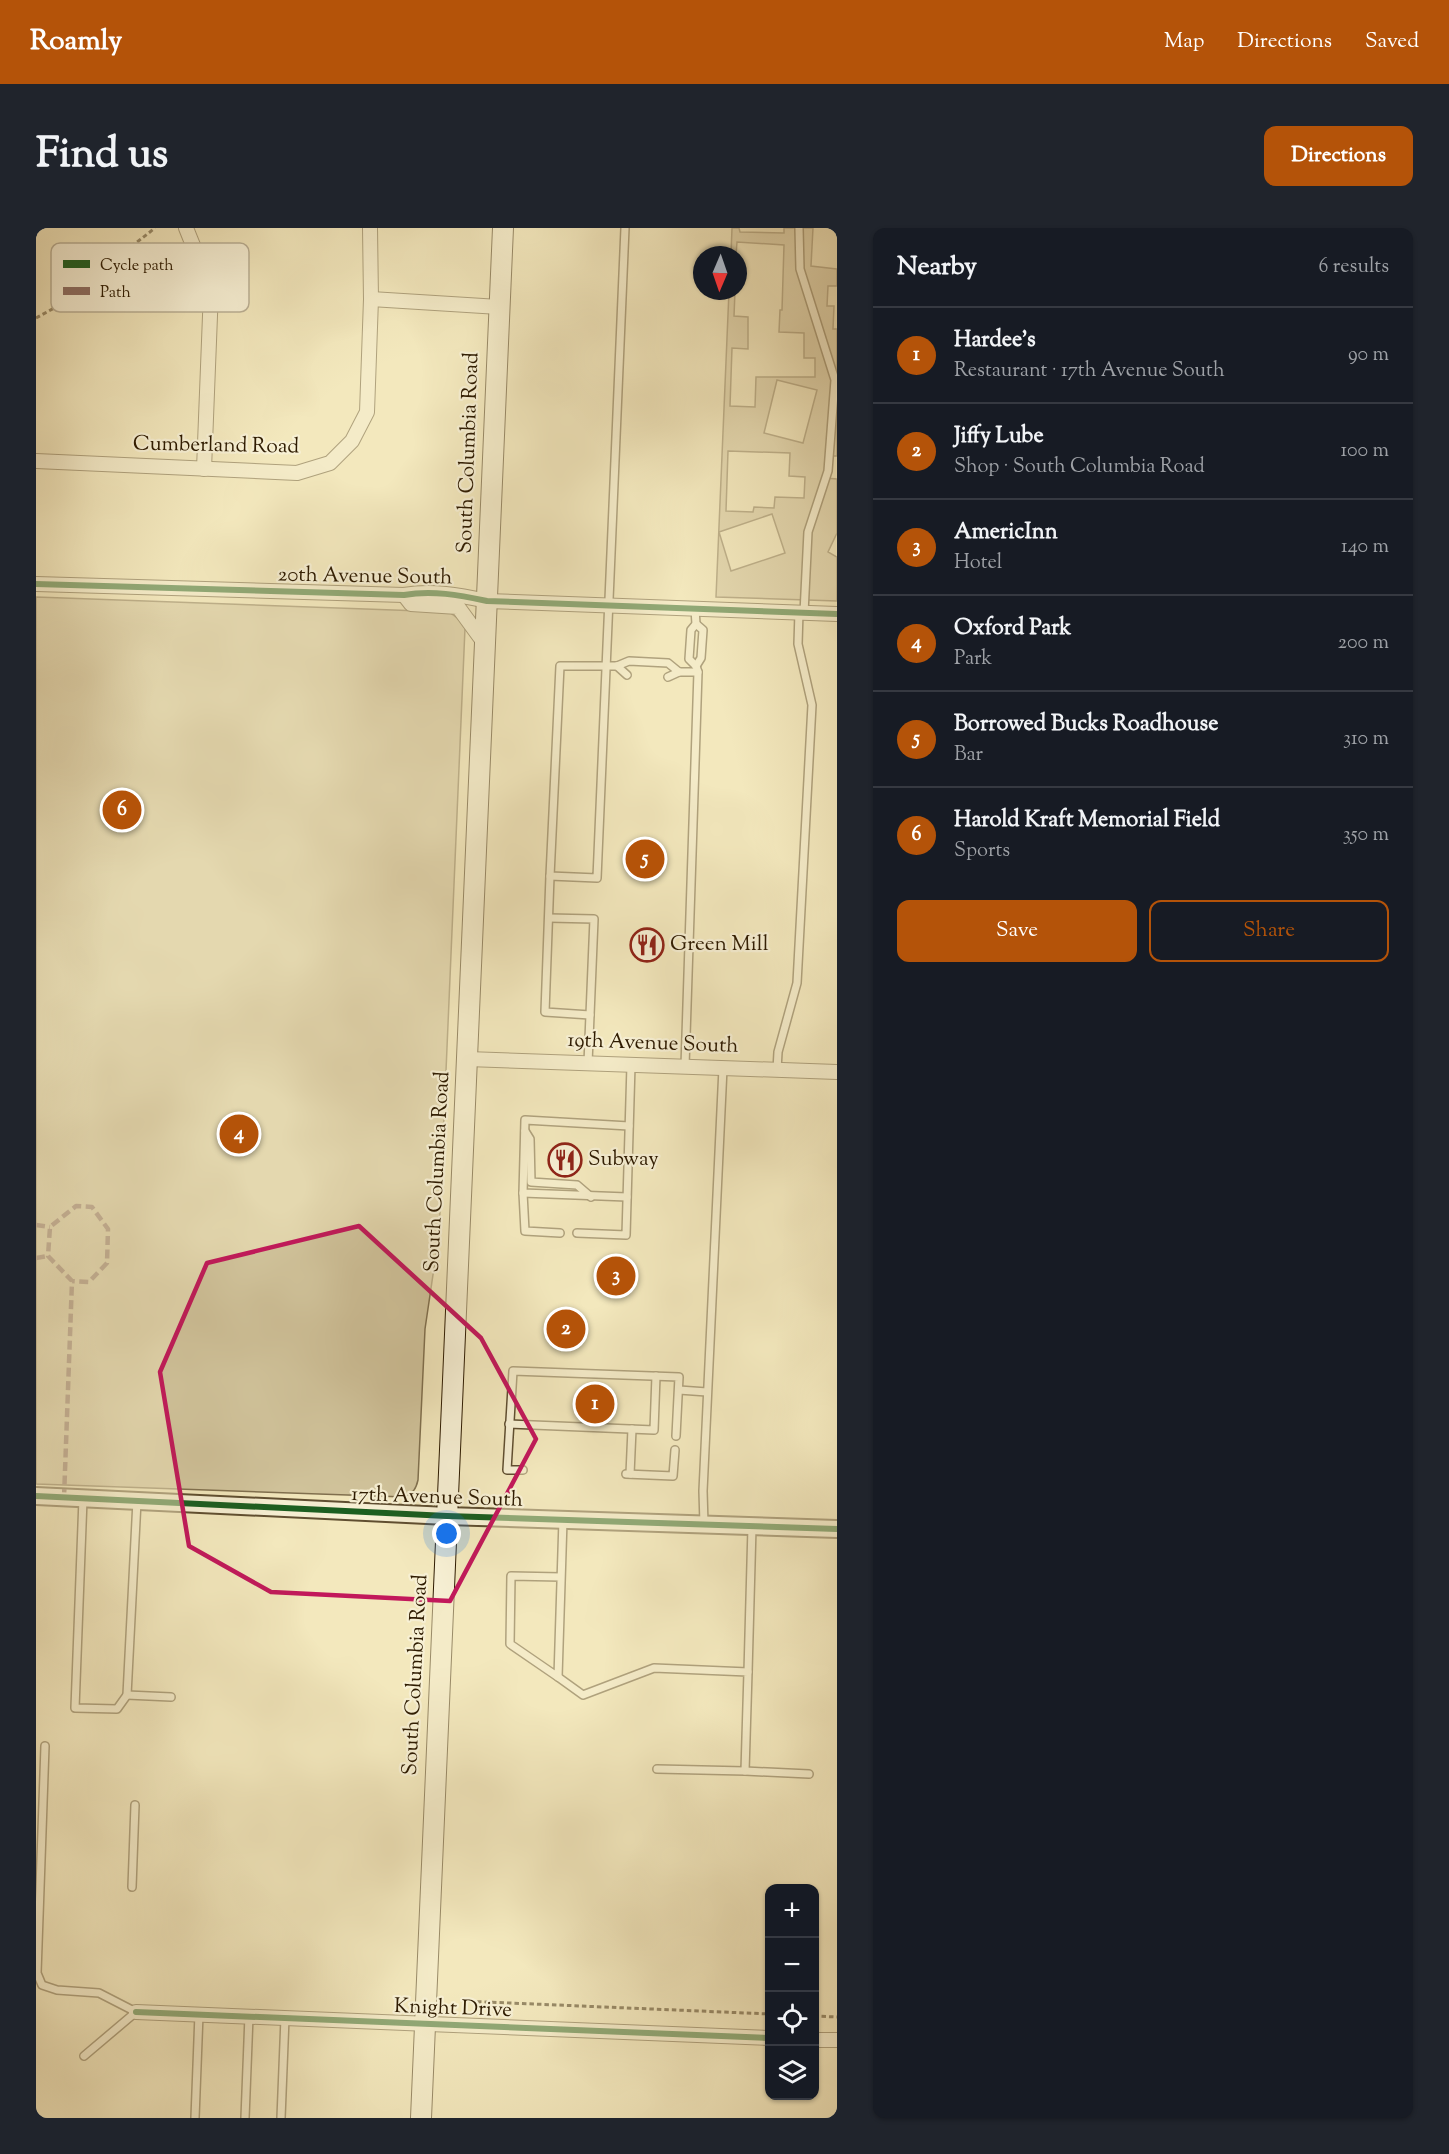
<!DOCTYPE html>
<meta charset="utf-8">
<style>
:root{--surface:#171b24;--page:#20242c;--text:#f1f3f6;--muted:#9ea1a6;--line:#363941;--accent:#b45309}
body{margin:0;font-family:"Sorts Mill Goudy",serif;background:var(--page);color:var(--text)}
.controls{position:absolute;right:18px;bottom:18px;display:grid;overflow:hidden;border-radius:12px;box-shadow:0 2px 4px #0004}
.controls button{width:54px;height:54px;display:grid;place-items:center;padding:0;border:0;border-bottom:2px solid var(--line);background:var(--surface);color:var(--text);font:30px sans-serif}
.compass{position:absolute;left:657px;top:18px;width:54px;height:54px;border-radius:50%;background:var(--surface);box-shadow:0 2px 4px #0004;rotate:182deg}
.you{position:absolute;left:411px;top:1306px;width:21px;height:21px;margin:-15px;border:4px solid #fff;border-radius:50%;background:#1a73e8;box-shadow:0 0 0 9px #1a73e833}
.badge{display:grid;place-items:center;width:39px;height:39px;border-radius:50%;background:var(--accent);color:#fff;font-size:20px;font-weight:700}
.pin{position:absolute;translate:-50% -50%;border:3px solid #fff;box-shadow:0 2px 6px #0006}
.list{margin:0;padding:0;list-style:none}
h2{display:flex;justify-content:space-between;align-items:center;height:78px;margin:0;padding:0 24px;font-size:26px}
h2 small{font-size:20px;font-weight:400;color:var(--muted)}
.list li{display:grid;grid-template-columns:39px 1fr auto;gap:18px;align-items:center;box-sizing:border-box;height:96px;padding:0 24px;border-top:2px solid var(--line)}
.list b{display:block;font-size:22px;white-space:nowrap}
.list p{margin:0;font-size:20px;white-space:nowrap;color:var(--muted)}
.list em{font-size:20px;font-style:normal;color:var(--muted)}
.actions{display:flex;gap:12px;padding:18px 24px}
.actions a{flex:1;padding:14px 0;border:2px solid var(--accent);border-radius:12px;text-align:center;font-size:21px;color:var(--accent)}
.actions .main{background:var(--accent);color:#fff}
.icon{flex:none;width:33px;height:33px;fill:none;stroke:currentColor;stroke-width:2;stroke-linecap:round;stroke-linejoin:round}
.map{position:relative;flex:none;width:801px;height:1890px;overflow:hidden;border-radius:12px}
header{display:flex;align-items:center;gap:36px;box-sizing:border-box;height:84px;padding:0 30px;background:var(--accent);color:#fff}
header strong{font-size:28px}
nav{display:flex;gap:33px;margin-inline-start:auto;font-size:21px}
.intro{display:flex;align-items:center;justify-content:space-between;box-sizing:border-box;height:144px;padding:0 36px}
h1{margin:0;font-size:42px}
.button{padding:15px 27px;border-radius:12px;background:var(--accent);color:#fff;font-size:21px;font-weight:700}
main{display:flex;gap:36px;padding:0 36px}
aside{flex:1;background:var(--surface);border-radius:12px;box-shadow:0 2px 4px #0004}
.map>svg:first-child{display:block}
.green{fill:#d2c59d;stroke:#80704f;stroke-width:1.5;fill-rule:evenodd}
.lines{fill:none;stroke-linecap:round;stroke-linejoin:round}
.service-casing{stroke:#5f4e30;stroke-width:10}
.minor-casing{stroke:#5f4e30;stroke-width:16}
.tertiary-casing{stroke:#5f4e30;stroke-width:20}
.secondary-casing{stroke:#2e1b01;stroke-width:22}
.path{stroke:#2e1b01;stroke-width:3;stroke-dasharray:4.5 3;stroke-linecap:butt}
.service{stroke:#f7f0d4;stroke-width:7}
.minor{stroke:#f7f0d4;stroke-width:14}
.tertiary{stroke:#f7f0d4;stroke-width:16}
.secondary{stroke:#f7f0d4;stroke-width:20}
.quiet{stroke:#8d6e63;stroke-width:4.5;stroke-dasharray:9 4.5;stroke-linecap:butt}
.cycleway-casing{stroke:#f7f0d4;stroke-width:10}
.cycleway{stroke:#1b5e20;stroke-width:6}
.marked{fill:none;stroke:#c2185b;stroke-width:4.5;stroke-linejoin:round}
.labels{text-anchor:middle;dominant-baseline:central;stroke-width:4.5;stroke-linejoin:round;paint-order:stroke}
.street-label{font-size:21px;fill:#2e1b01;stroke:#f7f0d4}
.poi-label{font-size:21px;fill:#2e1b01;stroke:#f7f0d4;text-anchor:start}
.key{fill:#f7f0d4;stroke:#bbb095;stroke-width:1.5}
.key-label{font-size:16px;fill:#2e1b01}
</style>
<header>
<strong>Roamly</strong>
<nav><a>Map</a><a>Directions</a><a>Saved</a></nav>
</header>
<div class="intro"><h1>Find us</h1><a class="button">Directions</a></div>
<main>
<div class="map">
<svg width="801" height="1890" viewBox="0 0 801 1890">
<rect width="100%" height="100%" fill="#f3e8bd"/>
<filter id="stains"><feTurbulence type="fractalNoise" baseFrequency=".00333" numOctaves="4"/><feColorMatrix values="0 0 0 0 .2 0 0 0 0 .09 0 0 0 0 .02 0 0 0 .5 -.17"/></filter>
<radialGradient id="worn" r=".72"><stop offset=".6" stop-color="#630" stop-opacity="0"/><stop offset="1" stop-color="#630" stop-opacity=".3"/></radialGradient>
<g class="green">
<path d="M696 0H703L704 4 748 5V0H777L775 38 801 41V58H792L791 78H798L797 101H801V228H794L790 250 801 251V305L792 324 801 329V373L680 369 693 63H699L698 88 712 89V121L696 120 694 178 719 179 720 149H779V130H768V105L743 104 744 82H746L748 17 701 14 700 27H695ZM741 152 781 162 767 215 728 205ZM692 223 754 225 753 248 769 249 768 270 739 269 738 280 718 279 717 284 690 283ZM736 286 749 325 695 343 683 304Z"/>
<path d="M0 369 413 384 424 392 429 400 403 1006 389 1101 382 1252C380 1261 377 1265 369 1269L0 1256Z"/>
</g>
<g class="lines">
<g class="service-casing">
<g id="service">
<polyline points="589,0 561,650 514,648 524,438 581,438 593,433 632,435 643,444 662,444"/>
<polyline points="763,0 764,41 799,152 792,243 772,304 768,385"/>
<polyline points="660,396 667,402 665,430 660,438"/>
<polyline points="581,438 591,447"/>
<polyline points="632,449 643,444"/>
<polyline points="514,648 509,784 554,787"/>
<polyline points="513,690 558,691 552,835"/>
<polyline points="649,838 662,444 660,438 653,431 655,402 660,396 659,381"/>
<polyline points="741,842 742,824 761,755 776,477 762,416 763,384"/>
<polyline points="489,903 494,911 495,954 541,957 555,969"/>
<polyline points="487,965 489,1003 524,1005"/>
<polyline points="591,969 487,965 489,892 593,898"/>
<polyline points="541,1005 590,1007 595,837"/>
<polyline points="643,1162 671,1164"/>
<polyline points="473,1196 618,1202 620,1148"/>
<polyline points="487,1242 471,1242 477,1143 643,1149 640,1208"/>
<polyline points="590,1246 637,1248 639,1222"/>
<polyline points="594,1246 596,1201"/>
<polyline points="47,1271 39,1480 81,1481 91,1467 101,1273"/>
<polyline points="668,1296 667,1263 687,840"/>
<polyline points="525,1349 475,1348 474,1416 522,1449 527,1292"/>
<polyline points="712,1444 716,1299"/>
<polyline points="522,1449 547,1467 618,1440 712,1444 709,1543 621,1541"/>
<polyline points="91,1467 135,1469"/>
<polyline points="9,1518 1,1745 6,1757 21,1762 63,1765 100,1784 48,1828"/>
<polyline points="709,1543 773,1546"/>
<polyline points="96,1659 99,1577"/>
<polyline points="159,1890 163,1786"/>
<polyline points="209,1890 213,1788"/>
<polyline points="245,1890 249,1790"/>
</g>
</g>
<g class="minor-casing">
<g id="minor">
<polyline points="150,0 175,62 168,241"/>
<polyline points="335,71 463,79"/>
<polyline points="0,233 261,245 294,235 316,213 331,184 335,71 334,0"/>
<path d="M0 356 368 367C396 362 423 367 451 373L801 386"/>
<polyline points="368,367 375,376 422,379 449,416"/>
<polyline points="431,831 801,844"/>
<polyline points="100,1784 734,1810"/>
<polyline points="778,1812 801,1812"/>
</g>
</g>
<g class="tertiary-casing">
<polyline id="tertiary" points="0,1268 411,1288 801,1301"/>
</g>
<g class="secondary-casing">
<polyline id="secondary" points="385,1890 467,0"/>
</g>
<g class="path">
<polyline points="0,90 42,67 73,36 119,0"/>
<polyline points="426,1773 734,1786"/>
<polyline points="778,1788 801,1789"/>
</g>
<use href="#service" class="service"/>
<use href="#minor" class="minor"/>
<use href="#tertiary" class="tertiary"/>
<use href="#secondary" class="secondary"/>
<g class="quiet">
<polyline points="0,997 14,999"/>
<polyline points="0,1030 12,1028"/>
<polyline points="28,1270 36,1053 12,1028 14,999 40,978 56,979 72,1001 71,1035 53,1054 36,1053"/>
</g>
<g class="cycleway-casing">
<g id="cycleway">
<path d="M0 356 368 367C396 362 423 367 451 373L801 386"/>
<polyline points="0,1268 411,1288 801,1301"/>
<polyline points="100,1784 734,1810"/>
</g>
</g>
<use href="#cycleway" class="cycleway"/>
</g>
<path d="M0 0H801V1890H0ZM323 998 445 1110 500 1211 414 1373 235 1364 153 1318 124 1144 171 1035Z" fill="#f3e8bd" fill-opacity=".55" fill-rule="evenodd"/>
<path class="marked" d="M323 998 445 1110 500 1211 414 1373 235 1364 153 1318 124 1144 171 1035Z"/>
<defs>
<g id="restaurant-ring" transform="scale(1.725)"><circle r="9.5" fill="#f7f0d4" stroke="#8f2418" stroke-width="1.5"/><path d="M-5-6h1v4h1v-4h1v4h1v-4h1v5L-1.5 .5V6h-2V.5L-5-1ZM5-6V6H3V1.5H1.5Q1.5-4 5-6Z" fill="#8f2418"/></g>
</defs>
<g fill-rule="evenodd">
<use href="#restaurant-ring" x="611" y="717"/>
<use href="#restaurant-ring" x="529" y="932"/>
</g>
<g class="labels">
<g class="street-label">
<text transform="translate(180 218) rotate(1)">Cumberland Road</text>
<text transform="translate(433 225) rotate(-88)">South Columbia Road</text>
<text transform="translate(329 349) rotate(1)">20th Avenue South</text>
<text transform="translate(617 816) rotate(2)">19th Avenue South</text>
<text transform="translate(402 944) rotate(-87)">South Columbia Road</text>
<text transform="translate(401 1270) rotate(2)">17th Avenue South</text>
<text transform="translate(380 1447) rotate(-87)">South Columbia Road</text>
<text transform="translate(417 1781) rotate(2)">Knight Drive</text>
</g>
<g class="poi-label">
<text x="634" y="717">Green Mill</text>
<text x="552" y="932">Subway</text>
</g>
</g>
<rect x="15" y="15" width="198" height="69" rx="9" class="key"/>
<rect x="27" y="32" width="27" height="8" fill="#1b5e20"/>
<rect x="27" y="59" width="27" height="8" fill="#8d6e63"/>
<g class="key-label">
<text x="64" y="42">Cycle path</text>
<text x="64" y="69">Path</text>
</g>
<rect width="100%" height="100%" filter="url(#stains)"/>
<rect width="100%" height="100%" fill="url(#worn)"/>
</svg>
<div class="controls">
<button>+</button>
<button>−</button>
<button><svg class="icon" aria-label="locate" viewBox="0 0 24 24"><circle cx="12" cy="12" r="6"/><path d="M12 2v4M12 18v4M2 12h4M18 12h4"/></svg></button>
<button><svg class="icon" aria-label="layers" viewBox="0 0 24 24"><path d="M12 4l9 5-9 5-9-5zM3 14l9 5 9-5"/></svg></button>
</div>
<svg class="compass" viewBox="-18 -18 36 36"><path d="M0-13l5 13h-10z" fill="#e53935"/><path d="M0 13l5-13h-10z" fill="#9ea1a6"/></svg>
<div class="you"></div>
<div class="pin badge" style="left:559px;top:1176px">1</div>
<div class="pin badge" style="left:530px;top:1101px">2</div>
<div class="pin badge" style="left:580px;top:1048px">3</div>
<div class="pin badge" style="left:203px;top:906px">4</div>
<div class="pin badge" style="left:609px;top:631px">5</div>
<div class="pin badge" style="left:86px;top:582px">6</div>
</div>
<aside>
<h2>Nearby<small>6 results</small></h2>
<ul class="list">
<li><span class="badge">1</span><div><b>Hardee's</b><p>Restaurant · 17th Avenue South</p></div><em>90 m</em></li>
<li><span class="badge">2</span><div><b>Jiffy Lube</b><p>Shop · South Columbia Road</p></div><em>100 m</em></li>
<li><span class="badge">3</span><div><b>AmericInn</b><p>Hotel</p></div><em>140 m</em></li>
<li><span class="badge">4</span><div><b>Oxford Park</b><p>Park</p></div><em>200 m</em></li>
<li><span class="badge">5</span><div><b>Borrowed Bucks Roadhouse</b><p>Bar</p></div><em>310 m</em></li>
<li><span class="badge">6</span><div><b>Harold Kraft Memorial Field</b><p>Sports</p></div><em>350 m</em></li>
</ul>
<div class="actions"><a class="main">Save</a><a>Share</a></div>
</aside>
</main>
